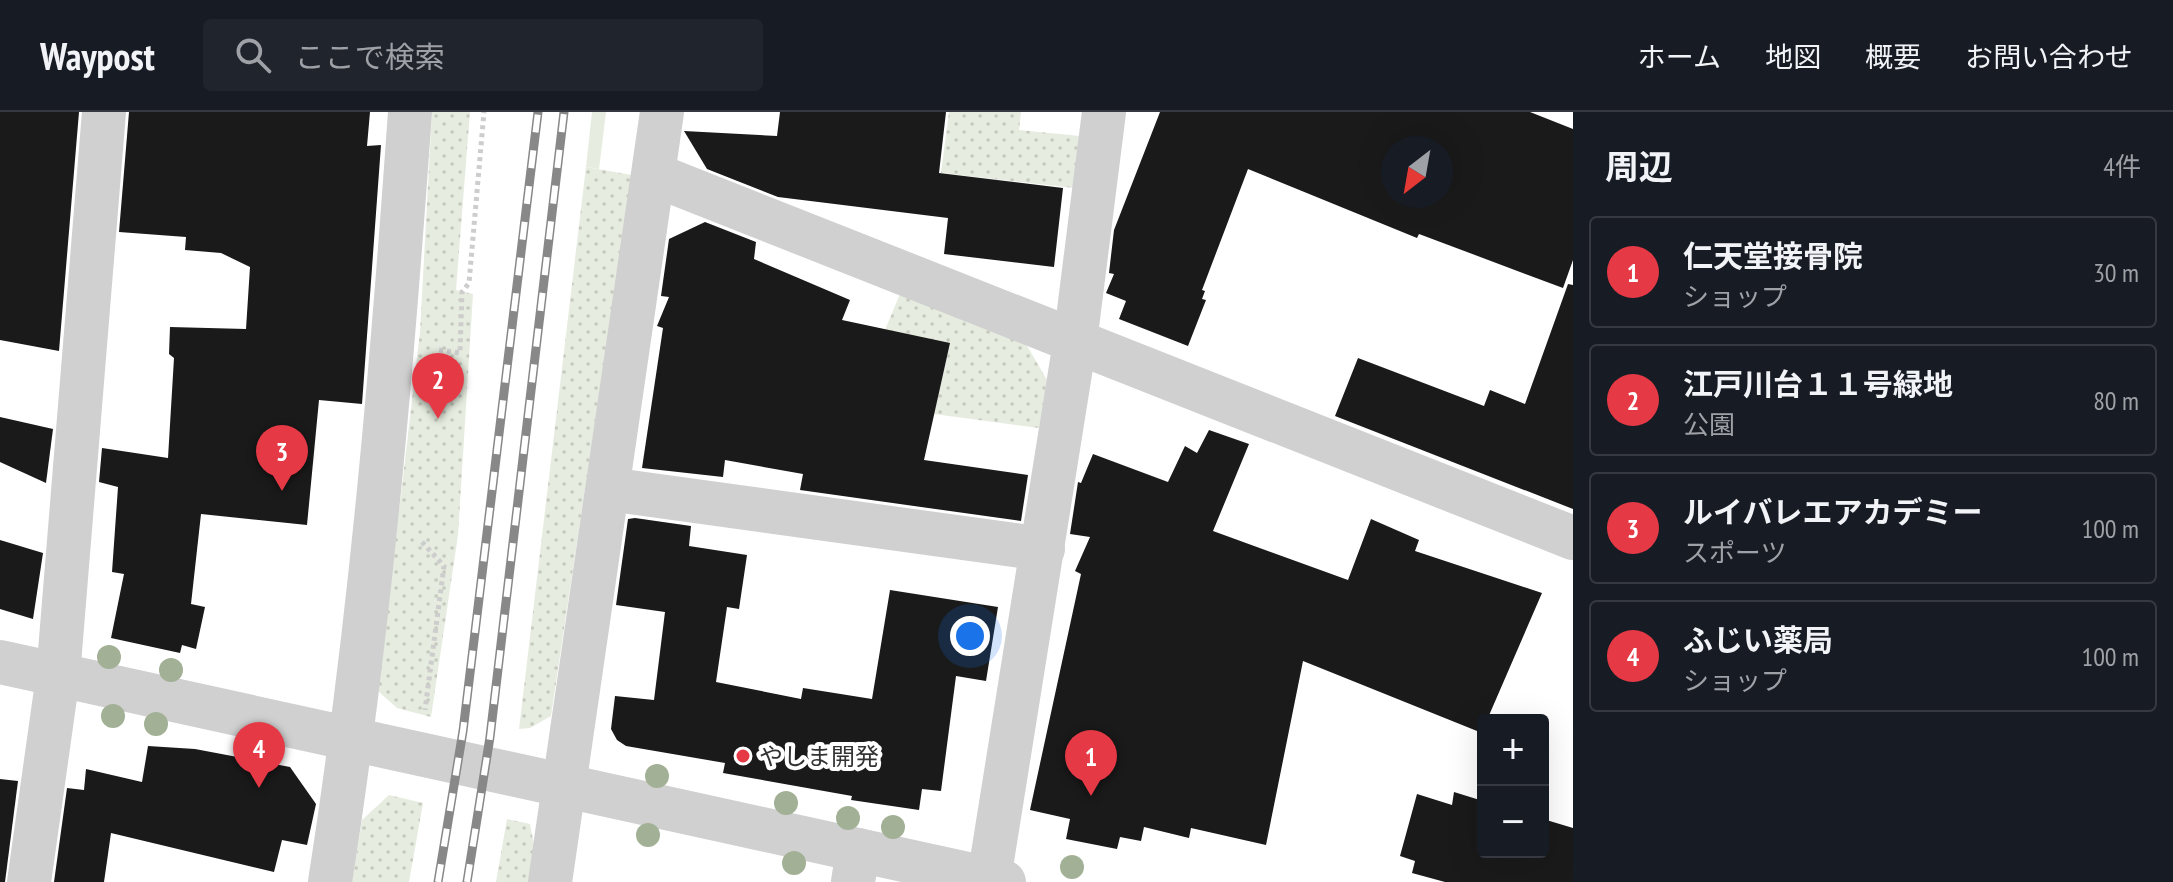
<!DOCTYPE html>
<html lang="ja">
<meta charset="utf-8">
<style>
:root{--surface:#171b24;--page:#20242c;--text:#f1f3f6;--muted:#9ea1a6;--line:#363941;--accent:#e63946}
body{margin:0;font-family:"PT Sans Narrow","Noto Sans JP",sans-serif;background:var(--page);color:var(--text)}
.controls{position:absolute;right:24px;bottom:24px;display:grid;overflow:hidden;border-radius:8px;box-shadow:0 8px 32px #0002}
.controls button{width:72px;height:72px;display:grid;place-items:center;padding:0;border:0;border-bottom:2px solid var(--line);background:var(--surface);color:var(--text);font:40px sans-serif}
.compass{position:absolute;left:1381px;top:24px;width:72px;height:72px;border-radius:50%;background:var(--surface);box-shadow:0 8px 32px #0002;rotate:211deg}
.you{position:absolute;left:970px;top:524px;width:28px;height:28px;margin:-20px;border:6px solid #fff;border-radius:50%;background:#1a73e8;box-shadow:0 0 0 12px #1a73e833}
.badge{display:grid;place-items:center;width:52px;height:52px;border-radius:50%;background:var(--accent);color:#fff;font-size:26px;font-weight:700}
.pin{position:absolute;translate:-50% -66px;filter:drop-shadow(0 2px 4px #0008)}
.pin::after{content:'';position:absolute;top:42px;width:28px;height:24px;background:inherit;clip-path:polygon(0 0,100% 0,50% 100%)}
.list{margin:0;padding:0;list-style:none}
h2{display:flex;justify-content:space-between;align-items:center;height:104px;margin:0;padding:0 32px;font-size:34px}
h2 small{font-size:26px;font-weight:400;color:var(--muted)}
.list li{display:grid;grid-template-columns:52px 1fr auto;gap:24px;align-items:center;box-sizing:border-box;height:112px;margin:0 16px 16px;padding:0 16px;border:2px solid var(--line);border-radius:8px}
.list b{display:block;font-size:30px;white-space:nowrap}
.list p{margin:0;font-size:26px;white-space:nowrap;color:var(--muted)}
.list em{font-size:26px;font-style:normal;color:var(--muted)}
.icon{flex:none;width:44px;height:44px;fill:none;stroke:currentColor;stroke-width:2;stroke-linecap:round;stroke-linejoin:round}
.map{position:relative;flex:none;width:1573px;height:770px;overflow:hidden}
header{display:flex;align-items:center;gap:48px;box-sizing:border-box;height:112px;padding:0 40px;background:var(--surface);border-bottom:2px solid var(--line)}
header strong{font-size:38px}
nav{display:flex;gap:44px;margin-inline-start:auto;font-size:28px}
.search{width:560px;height:72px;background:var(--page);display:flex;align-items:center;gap:20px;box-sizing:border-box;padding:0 28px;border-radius:8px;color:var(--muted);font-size:30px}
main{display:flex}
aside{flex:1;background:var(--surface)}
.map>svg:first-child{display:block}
.grass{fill:#e6ecdf}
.park{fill:url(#park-dots)}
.building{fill:#1a1a1a;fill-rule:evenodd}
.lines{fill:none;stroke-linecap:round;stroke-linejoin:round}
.path{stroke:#cdcdcd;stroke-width:5;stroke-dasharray:4 4;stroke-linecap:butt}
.minor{stroke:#d0d0d0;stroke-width:44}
.tertiary{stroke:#d0d0d0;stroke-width:44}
.rail-casing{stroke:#888;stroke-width:9}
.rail{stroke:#fff;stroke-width:6;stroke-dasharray:18;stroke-linecap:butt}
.tree{fill:#a2b095}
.poi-dot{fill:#e63946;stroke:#fff;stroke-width:3}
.labels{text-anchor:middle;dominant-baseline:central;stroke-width:8;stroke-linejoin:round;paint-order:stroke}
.poi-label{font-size:24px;fill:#333;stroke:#fff;text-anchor:start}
</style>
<header>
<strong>Waypost</strong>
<div class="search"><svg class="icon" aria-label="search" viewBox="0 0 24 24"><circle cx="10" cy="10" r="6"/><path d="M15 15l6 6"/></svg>ここで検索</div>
<nav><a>ホーム</a><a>地図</a><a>概要</a><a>お問い合わせ</a></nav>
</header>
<main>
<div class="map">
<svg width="1573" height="770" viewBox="0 0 1573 770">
<defs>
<pattern id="park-dots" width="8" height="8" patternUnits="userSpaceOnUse" patternTransform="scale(2)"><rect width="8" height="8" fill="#e6ecdf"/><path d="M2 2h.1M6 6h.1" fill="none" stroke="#c6cbc0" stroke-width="1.8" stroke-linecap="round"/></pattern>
</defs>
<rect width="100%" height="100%" fill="#fff"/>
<polygon class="grass" points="592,0 606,0 599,57 586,55"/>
<g class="park">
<polygon points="432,0 470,0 456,178 473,182 458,423 431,605 397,596 378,579 420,220"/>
<polygon points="949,0 1021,0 1019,18 1080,24 1074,76 941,61"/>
<polygon points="586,55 632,63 551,604 530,616 519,617"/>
<polygon points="900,182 1026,232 1047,268 1039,316 934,302 950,232 885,218"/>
<polygon points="389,683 423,691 409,770 352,770 362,708"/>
<polygon points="507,707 530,712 534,733 528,770 496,770"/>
</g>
<g class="building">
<polygon points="0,0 79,0 59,239 0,228"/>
<polygon points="129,0 370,0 367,34 381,33 362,292 319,288 307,413 201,402 191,492 205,495 196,537 182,533 180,541 111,526 124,462 112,460 118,375 99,370 102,336 168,346 174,246 169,242 170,215 246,217 250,155 221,141 185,138 186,125 119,120"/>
<polygon points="780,0 946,0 939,61 1063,76 1054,155 944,142 948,106 778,85 707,57 684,19 777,24"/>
<path d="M1160 0H1530L1573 17V148L1563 176 1419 122 1417 126 1248 57 1202 178 1205 179 1202 187 1206 188 1188 234 1119 207 1126 189 1106 181 1114 162 1109 161 1114 118ZM1393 36H1441V84H1393Z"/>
<polygon points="705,110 756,130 754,147 850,188 842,208 950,231 924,348 1028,363 1021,409 800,378 803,362 725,348 723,365 642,356 663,216 657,214 669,185 661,184 669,127"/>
<polygon points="1568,172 1573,173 1573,397 1335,304 1358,246 1484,294 1490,278 1525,292"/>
<polygon points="0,305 53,317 46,371 0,350"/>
<polygon points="1209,318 1249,332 1213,419 1348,468 1371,407 1419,428 1415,439 1542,481 1487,608 1483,608 1482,621 1303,549 1266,733 1191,716 1189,726 1144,715 1141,729 1120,725 1117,737 1066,727 1070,707 1030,698 1081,462 1075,459 1090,425 1070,422 1078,370 1081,371 1093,342 1168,370 1185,334 1197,341"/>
<polygon points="635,406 691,414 689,434 747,443 739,497 727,495 716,570 801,587 803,576 872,587 890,478 998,495 986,569 956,564 941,679 922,677 919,698 851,688 852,684 723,661 725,651 626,634 617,628 611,617 615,584 654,588 665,500 616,493 628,407"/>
<polygon points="0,428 43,441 33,507 0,497"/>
<polygon points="148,634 195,637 290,655 316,692 307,733 282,728 274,760 111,721 104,770 54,770 67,676 84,678 86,657 142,670"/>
<polygon points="0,667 18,669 5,770 0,770"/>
<polygon points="1454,680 1483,689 1483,740 1543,740 1543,707 1573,716 1573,770 1445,770 1412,761 1415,749 1400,744 1417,682 1452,693"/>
</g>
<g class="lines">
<g class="path">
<polyline points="439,238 460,241 462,180 469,171 484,0"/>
<polyline points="422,430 444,454 425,598"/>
</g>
<g class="minor">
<polyline points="655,63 1573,426"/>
<polyline points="608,377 1043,437"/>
<polyline points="989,767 1075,230 1104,0"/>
<polyline points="29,770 58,564 104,0"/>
<path d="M330 770C370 515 392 257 410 0"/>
<polyline points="550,770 662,0"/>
<polyline points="853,770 858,738"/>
</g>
<polyline class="tertiary" points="0,550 1004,770"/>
<g class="rail-casing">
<g id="rail">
<polyline points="438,770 463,619 538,0"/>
<polyline points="467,770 490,625 564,0"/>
</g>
</g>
<use href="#rail" class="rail"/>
</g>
<g class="tree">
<circle cx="109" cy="545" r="12"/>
<circle cx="171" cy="558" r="12"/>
<circle cx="113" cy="604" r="12"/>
<circle cx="156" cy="612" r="12"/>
<circle cx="246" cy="633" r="12"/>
<circle cx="657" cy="664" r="12"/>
<circle cx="786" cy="691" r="12"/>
<circle cx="848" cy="706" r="12"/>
<circle cx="893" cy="715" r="12"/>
<circle cx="648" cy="723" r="12"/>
<circle cx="794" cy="751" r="12"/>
<circle cx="1072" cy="755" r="12"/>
</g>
<circle class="poi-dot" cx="743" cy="644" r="8"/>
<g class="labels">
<g class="poi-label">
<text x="759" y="644">やしま開発</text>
</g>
</g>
</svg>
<div class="controls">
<button>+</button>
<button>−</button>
</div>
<svg class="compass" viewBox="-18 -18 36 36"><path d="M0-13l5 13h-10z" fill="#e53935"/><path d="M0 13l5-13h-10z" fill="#9ea1a6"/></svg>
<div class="you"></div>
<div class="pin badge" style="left:1091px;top:684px">1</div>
<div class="pin badge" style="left:438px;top:307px">2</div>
<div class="pin badge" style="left:282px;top:379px">3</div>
<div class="pin badge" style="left:259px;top:676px">4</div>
</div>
<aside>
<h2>周辺<small>4件</small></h2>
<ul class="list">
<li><span class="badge">1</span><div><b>仁天堂接骨院</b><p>ショップ</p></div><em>30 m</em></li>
<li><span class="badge">2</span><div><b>江戸川台１１号緑地</b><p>公園</p></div><em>80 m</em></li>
<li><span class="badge">3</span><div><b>ルイバレエアカデミー</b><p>スポーツ</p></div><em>100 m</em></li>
<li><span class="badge">4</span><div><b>ふじい薬局</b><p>ショップ</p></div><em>100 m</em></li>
</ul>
</aside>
</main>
